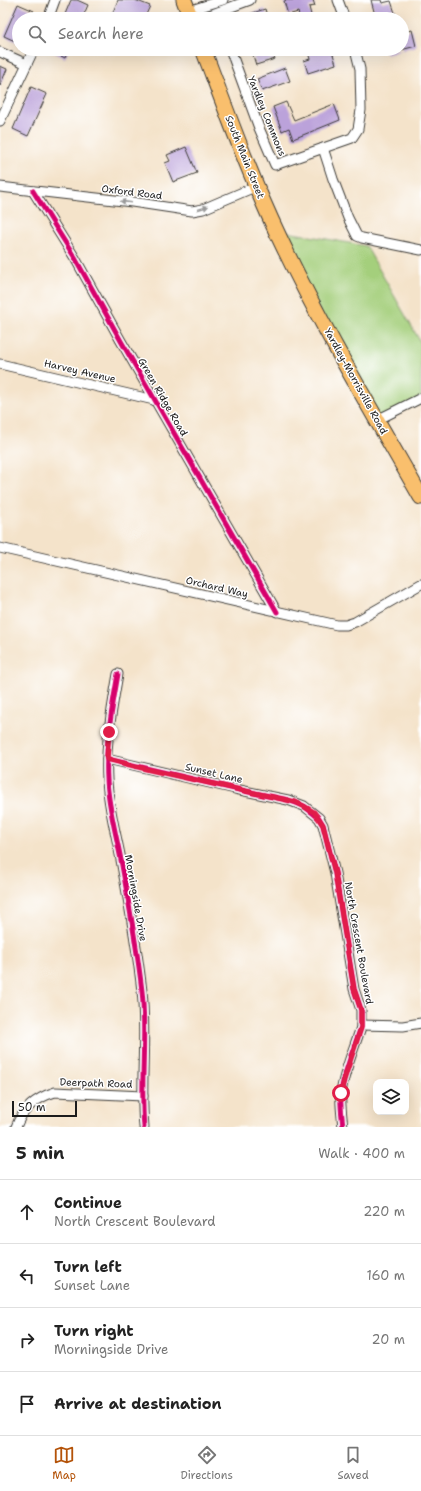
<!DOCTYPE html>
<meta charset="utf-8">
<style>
:root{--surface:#fff;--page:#f6f6f6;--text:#222;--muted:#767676;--line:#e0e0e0;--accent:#b45309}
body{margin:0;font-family:"Shantell Sans",sans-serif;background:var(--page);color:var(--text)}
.controls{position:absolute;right:12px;bottom:12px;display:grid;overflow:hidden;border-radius:8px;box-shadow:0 4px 16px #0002}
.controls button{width:36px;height:36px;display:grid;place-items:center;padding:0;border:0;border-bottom:1px solid var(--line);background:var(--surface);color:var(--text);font:20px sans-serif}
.scale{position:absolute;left:12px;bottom:10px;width:65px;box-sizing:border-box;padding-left:4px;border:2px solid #1c1c1c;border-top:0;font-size:11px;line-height:14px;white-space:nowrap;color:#1c1c1c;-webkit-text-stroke:3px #fff;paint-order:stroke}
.stop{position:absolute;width:12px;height:12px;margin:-9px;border:3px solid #e11d48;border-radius:50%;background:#fff}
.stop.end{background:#e11d48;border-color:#fff;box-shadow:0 1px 4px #0008}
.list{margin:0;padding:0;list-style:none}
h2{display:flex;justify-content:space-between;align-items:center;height:52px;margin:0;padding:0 16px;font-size:17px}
h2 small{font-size:13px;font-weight:400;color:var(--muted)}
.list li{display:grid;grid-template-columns:26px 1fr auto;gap:12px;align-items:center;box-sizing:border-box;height:64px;padding:0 16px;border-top:1px solid var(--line)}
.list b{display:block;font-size:15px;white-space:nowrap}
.list p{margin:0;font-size:13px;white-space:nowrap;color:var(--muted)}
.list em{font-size:13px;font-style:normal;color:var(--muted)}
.icon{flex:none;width:22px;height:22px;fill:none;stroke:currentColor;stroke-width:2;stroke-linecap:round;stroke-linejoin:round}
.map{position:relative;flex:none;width:421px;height:1127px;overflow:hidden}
.search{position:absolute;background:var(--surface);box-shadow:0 4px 16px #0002;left:12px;right:12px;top:12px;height:44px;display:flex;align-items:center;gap:10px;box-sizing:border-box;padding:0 14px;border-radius:22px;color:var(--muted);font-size:15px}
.sheet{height:308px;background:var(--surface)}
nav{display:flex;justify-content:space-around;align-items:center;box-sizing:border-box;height:56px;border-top:1px solid var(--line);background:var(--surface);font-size:11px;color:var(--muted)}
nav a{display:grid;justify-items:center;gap:2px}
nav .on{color:var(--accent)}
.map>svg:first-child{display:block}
.green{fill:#a4cf7c;stroke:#60764c}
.building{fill:#bba2da}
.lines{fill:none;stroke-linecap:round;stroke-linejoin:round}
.minor-casing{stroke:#3c3a36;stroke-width:11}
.primary-casing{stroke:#3c3a36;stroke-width:17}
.minor{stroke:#fff;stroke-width:9}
.primary{stroke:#f9bf6d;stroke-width:15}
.cycleway-casing{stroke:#fff;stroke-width:8}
.cycleway{stroke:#d6006c;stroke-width:5}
.oneway{fill:#999}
.route{stroke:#e11d48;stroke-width:5}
.labels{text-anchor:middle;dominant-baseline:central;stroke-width:3;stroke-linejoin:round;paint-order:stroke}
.street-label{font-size:10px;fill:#1c1c1c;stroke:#fff}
</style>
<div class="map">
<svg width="421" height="1127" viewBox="0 0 421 1127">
<rect width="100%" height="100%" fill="#fff"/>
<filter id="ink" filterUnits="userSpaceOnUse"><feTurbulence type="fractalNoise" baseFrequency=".025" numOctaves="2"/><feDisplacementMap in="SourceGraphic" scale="8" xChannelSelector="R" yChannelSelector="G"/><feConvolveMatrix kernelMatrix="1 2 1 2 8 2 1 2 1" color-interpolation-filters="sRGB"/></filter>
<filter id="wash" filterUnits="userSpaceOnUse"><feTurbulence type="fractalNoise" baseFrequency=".012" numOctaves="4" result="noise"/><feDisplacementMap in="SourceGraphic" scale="16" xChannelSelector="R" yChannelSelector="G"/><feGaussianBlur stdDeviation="0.9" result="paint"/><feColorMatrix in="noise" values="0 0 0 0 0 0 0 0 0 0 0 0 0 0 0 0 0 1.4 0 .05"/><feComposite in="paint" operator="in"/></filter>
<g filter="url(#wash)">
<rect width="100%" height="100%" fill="#f4e3ca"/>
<polygon class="green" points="276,230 366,246 421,343 421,398 377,420"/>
<g id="blocks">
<g class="building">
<polygon points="71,0 77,0 88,5 82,19 63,19"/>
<polygon points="118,0 135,0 150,6 144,19 110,19"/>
<polygon points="287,0 313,0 315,6 309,7 312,19 300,19 298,12 288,15 284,1"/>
<polygon points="371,0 381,0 382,3 391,1 397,19 376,19"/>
<polygon points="18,4 34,11 31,19 19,19 19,43 4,36"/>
<polygon points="265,9 268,19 234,19"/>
<polygon points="402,27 404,32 412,30 416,46 386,54 384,49 402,49"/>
<polygon points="49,49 69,49 65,58 49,50"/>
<polygon points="251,49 271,49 275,59 256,65"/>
<polygon points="307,49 323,49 324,53 332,51 336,64 308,73 304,61 310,59"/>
<polygon points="0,66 7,69 0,86"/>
<polygon points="285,68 290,81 262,91 257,79"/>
<polygon points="31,87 47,94 28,136 13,129"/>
<polygon points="286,102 294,120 334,104 340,120 293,139 289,128 282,131 273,107"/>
<polygon points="186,147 197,173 173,182 165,163 170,161 167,155"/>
</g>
</g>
</g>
<g filter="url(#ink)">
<use href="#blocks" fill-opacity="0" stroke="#3c3a36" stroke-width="1"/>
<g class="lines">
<g class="minor-casing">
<g id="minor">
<polyline points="338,0 345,19"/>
<polyline points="188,11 223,0"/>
<polyline points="48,19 55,0"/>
<polyline points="199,19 250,0"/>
<polyline points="230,49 259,128 275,165 352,138 358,129 361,110 360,69 355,49"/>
<polyline points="0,52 27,64"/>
<polyline points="0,121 34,49"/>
<polyline points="323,148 333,179 348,218 357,236 362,238 421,250"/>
<polyline points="0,187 132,202 192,211 203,209 257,186"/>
<polyline points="33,191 75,258 121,341 277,612"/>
<polyline points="0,364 154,400"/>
<polyline points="377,420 421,398"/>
<polyline points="0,548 337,625 346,625 355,622 421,584"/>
<path d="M118 674C112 709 105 744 107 779 108 806 116 833 121 860 129 903 137 947 142 991 147 1036 140 1082 144 1127"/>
<path d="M107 759 235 789 288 800 304 806 319 818 323 825 335 873 354 989 361 1010V1027C354 1049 344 1071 341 1093 340 1104 342 1116 343 1127"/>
<polyline points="361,1025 403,1026 421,1023"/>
<path d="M16 1127C23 1108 36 1098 55 1092L143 1096"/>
</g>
</g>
<g class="primary-casing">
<g id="primary">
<polyline points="184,0 191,19"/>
<path d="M203 49C227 112 250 176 279 237 321 326 372 411 421 497"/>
</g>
</g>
<use href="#minor" class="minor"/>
<use href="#primary" class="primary"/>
<g class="cycleway-casing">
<g id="cycleway">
<polyline points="33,191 75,258 121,341 277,612"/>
<path d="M118 674C112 709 105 744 107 779 108 806 116 833 121 860 129 903 137 947 142 991 147 1036 140 1082 144 1127"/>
<path d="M107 759 235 789 288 800 304 806 319 818 323 825 335 873 354 989 361 1010V1027C354 1049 344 1071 341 1093 340 1104 342 1116 343 1127"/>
</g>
</g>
<use href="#cycleway" class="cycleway"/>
</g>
<defs><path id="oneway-solid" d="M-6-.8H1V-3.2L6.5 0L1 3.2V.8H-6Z"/></defs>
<g class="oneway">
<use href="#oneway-solid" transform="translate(126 202) rotate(-173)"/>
<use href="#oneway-solid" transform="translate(203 208) rotate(-17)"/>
</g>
</g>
<g class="lines" filter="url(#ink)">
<polyline class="route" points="109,732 107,759 150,770 296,802 314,812 323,825 335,873 354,989 361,1010 361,1028 344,1080 341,1093"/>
</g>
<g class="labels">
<g class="street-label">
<text transform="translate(267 116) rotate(68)">Yardley Commons</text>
<text transform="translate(245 157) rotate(68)">South Main Street</text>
<text transform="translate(132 192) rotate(7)">Oxford Road</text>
<text transform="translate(80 371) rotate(13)">Harvey Avenue</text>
<text transform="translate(356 381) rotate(61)">Yardley-Morrisville Road</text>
<text transform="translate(163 397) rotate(60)">Green Ridge Road</text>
<text transform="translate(217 587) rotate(13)">Orchard Way</text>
<text transform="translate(214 773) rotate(13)">Sunset Lane</text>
<text transform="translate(136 898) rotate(80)">Morningside Drive</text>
<text transform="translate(359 943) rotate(80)">North Crescent Boulevard</text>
<text transform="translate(96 1083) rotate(2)">Deerpath Road</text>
</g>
</g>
</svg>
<div class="controls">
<button><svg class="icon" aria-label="layers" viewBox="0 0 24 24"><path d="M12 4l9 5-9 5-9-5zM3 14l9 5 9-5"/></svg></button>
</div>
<div class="scale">50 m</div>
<div class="stop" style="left:341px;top:1093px"></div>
<div class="stop end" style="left:109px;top:732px"></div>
<div class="search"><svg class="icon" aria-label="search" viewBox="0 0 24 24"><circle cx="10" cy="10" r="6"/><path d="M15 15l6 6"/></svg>Search here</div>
</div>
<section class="sheet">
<h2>5 min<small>Walk · 400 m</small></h2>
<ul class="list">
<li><svg class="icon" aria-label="ahead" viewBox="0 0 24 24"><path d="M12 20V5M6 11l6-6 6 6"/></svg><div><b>Continue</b><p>North Crescent Boulevard</p></div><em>220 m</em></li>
<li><svg class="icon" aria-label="left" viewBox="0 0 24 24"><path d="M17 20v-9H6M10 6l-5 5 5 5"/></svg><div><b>Turn left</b><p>Sunset Lane</p></div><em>160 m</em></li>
<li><svg class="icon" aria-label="right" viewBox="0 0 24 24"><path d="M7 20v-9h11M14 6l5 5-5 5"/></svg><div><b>Turn right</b><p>Morningside Drive</p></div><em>20 m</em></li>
<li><svg class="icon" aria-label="arrive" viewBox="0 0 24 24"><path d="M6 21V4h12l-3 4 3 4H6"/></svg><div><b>Arrive at destination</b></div></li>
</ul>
</section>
<nav>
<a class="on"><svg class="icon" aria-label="map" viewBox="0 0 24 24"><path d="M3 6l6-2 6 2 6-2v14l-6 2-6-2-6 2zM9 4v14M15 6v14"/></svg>Map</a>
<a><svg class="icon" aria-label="directions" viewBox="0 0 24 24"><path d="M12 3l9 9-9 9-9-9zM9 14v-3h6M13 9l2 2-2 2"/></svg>Directions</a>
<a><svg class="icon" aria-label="saved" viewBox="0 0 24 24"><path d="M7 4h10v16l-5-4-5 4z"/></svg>Saved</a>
</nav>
